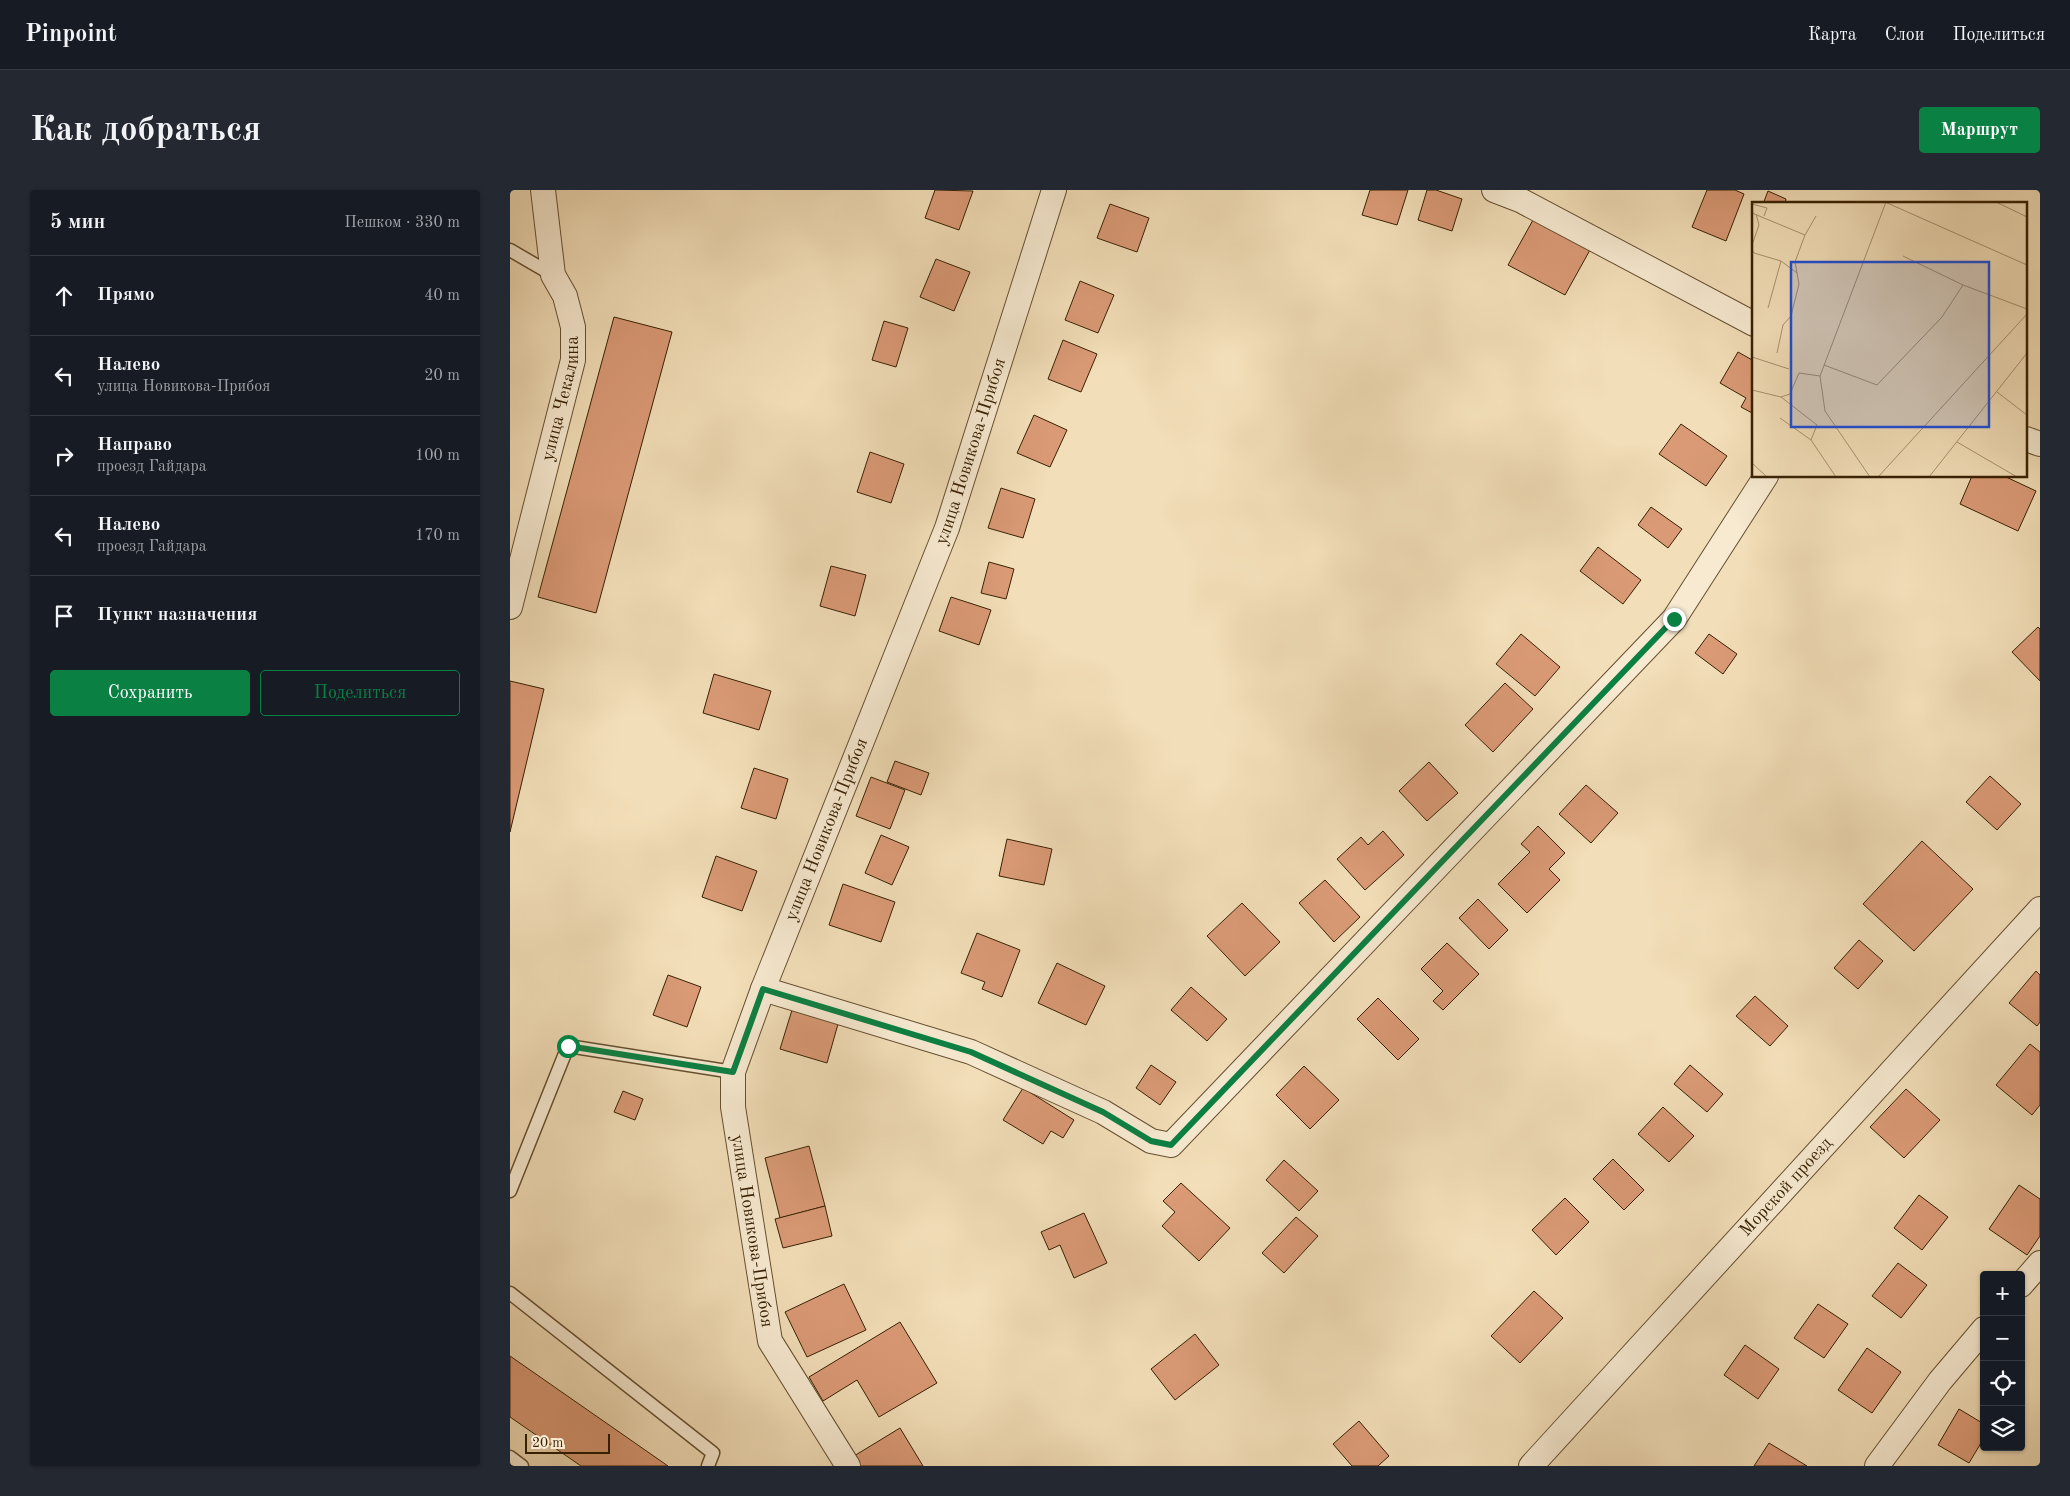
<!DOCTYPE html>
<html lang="ru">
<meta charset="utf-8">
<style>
:root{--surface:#171b24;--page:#242831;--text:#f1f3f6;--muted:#9ea1a6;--line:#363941;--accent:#0b8043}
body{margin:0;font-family:"Old Standard TT",serif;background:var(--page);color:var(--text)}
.controls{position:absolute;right:15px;bottom:15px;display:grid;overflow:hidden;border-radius:5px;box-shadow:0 1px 4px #0004}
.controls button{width:45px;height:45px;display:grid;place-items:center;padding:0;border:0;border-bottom:1px solid var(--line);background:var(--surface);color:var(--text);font:25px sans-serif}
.scale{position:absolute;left:15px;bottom:12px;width:85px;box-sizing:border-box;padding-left:5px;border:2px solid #382103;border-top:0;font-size:14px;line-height:18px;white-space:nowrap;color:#382103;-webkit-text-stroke:4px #f7ead1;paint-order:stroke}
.stop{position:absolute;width:15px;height:15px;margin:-11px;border:4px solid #0b8043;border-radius:50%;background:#fff}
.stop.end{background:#0b8043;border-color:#fff;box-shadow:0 1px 5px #0008}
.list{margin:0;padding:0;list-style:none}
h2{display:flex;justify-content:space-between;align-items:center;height:65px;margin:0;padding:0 20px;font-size:21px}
h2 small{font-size:16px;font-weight:400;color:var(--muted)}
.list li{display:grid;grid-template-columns:32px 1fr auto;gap:15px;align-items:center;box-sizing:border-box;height:80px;padding:0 20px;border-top:1px solid var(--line)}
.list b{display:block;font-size:19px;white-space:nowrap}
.list p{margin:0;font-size:16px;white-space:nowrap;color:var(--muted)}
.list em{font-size:16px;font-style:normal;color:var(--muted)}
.actions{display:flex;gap:10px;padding:15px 20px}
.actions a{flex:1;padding:11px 0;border:1px solid var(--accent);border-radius:5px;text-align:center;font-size:18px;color:var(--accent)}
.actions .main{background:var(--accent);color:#fff}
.icon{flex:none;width:28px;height:28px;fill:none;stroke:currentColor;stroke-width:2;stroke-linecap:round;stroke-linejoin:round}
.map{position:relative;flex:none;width:1530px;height:1276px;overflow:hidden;border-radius:5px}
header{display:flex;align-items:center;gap:30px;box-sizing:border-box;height:70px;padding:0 25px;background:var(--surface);border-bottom:1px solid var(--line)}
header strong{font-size:24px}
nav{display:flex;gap:28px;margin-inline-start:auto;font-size:18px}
.intro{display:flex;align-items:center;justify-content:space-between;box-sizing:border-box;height:120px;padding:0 30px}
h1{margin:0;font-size:35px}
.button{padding:12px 22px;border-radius:5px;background:var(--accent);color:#fff;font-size:18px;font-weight:700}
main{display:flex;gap:30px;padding:0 30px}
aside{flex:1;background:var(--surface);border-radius:5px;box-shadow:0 1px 4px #0004}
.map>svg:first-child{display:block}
.building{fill:#da9a76;stroke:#382103}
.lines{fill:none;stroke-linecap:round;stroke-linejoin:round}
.service-casing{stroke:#665030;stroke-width:15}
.minor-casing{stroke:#665030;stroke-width:26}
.service{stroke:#f7ead1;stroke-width:12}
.minor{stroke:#f7ead1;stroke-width:24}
.route{stroke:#0b8043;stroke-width:6}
.labels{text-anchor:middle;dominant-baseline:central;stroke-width:4;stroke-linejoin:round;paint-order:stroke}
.street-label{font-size:18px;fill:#382103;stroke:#f7ead1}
.inset-road{fill:none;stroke:#a89270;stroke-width:1}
.view{fill:#1d4ed8;fill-opacity:0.15;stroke:#1d4ed8;stroke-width:2.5}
.inset-edge{fill:none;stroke:#382103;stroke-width:2.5}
</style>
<header>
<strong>Pinpoint</strong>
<nav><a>Карта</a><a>Слои</a><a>Поделиться</a></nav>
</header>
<div class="intro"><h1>Как добраться</h1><a class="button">Маршрут</a></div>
<main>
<aside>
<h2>5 мин<small>Пешком · 330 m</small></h2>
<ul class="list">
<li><svg class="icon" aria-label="ahead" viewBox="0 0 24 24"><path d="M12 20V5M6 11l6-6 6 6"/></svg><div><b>Прямо</b></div><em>40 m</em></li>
<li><svg class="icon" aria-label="left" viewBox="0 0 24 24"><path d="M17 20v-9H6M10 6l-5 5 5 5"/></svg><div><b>Налево</b><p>улица Новикова-Прибоя</p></div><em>20 m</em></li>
<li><svg class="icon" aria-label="right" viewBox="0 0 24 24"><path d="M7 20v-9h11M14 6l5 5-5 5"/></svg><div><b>Направо</b><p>проезд Гайдара</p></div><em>100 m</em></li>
<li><svg class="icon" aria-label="left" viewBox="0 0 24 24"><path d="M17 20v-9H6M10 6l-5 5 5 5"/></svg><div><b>Налево</b><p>проезд Гайдара</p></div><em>170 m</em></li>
<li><svg class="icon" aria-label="arrive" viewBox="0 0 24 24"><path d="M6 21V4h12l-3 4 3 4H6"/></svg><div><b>Пункт назначения</b></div></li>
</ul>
<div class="actions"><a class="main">Сохранить</a><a>Поделиться</a></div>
</aside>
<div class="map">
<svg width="1530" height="1276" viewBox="0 0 1530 1276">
<rect width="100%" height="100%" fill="#f2deb8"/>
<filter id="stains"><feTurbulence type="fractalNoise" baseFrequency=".004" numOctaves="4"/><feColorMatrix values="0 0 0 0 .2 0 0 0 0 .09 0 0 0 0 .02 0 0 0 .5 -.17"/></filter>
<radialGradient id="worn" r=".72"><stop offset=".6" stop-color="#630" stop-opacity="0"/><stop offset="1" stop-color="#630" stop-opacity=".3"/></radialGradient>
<g class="building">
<polygon points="425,0 463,1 449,40 415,28"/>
<polygon points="860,0 898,0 887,35 852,25"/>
<polygon points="917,0 926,0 952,9 942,41 908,30"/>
<polygon points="1197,0 1225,0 1234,4 1216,51 1182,37"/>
<polygon points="1258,1 1276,9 1275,14 1253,14"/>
<polygon points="600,14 639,28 627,62 587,48"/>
<polygon points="1023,30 1080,60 1055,105 998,75"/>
<polygon points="426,69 460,82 444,121 410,107"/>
<polygon points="570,91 604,105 588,143 555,130"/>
<polygon points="104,127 162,142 86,423 28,407"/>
<polygon points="374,131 398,138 386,177 362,170"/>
<polygon points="553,150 587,164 571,202 538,189"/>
<polygon points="1228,162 1244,171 1244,224 1231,217 1236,208 1210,193"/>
<polygon points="524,225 557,240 540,277 507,263"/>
<polygon points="1171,234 1217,266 1196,296 1149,264"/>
<polygon points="360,262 394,274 381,313 347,302"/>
<polygon points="1462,286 1494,286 1526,301 1508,341 1450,314"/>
<polygon points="491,298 525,309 513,348 478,338"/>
<polygon points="1141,317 1172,339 1158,358 1128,335"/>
<polygon points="1088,357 1131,390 1113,414 1070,381"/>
<polygon points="479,372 504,379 496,409 471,403"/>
<polygon points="321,376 356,385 345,426 310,416"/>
<polygon points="441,407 481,420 469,455 429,441"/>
<polygon points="1528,437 1530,439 1530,491 1502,462"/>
<polygon points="1011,444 1050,477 1025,506 986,474"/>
<polygon points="1199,444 1227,464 1213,484 1185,463"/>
<polygon points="204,484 261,501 249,540 193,523"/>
<polygon points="0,491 34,499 0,642"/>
<polygon points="995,493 1023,519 983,562 955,535"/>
<polygon points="385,571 419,583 411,605 377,592"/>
<polygon points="919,572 948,603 917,631 889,601"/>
<polygon points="244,578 278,589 266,629 231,618"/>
<polygon points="1480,586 1511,614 1487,640 1456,612"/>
<polygon points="361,587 395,600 380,639 346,626"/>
<polygon points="1076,595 1108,623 1081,653 1049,624"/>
<polygon points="1028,636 1055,663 1039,679 1050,690 1017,723 988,694 1020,662 1011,654"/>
<polygon points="873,641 894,665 855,700 827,669 851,647 858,655"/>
<polygon points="371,645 399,657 382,695 355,683"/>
<polygon points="497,649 542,659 534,695 489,686"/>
<polygon points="1412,651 1463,699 1404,761 1353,714"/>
<polygon points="206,666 247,681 232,721 192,707"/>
<polygon points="815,690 850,727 824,752 789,713"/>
<polygon points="333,694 385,712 371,752 319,735"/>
<polygon points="968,709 998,740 979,759 949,728"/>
<polygon points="732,713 770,752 735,786 697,746"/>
<polygon points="467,743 510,760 492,807 472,799 475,792 451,783"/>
<polygon points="1349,750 1373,771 1348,799 1324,778"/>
<polygon points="937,753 969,784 933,820 923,811 933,801 911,779"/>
<polygon points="547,773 595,796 576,835 528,813"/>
<polygon points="1526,781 1530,785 1530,832 1527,836 1499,813"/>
<polygon points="158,785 191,797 177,837 143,825"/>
<polygon points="681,797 717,829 697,851 661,820"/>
<polygon points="1245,806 1278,836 1260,856 1226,826"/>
<polygon points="868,808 909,849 888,870 847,829"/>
<polygon points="282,820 328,834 317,873 270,859"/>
<polygon points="1520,854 1530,862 1530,915 1522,925 1486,895"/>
<polygon points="641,875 666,892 650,915 626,898"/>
<polygon points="1180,875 1213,904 1197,922 1164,894"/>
<polygon points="794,876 829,910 800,939 766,905"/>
<polygon points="513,898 564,930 553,948 541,941 533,954 493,930"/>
<polygon points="1396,899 1430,930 1394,968 1360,937"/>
<polygon points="113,901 133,909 125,930 104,922"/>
<polygon points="1153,917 1184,946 1159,972 1128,944"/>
<polygon points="299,956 315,1016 270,1028 255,968"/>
<polygon points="1103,969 1134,1000 1114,1020 1083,989"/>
<polygon points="774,970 808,1001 789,1021 756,990"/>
<polygon points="671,993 720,1038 689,1071 652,1036 665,1022 653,1011"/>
<polygon points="1509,995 1530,1009 1530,1046 1517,1065 1479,1039"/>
<polygon points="1409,1005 1438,1027 1412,1060 1384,1038"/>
<polygon points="1055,1008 1079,1032 1046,1065 1022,1040"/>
<polygon points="315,1016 322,1046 273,1058 265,1029"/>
<polygon points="574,1023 597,1073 564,1088 550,1055 539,1060 531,1042"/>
<polygon points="786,1027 808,1046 774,1083 752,1063"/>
<polygon points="1388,1073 1417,1095 1391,1128 1362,1106"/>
<polygon points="334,1094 356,1140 297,1167 275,1122"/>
<polygon points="1024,1101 1053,1128 1010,1173 981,1146"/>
<polygon points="1308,1114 1338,1134 1314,1168 1284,1148"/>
<polygon points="390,1132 427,1193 369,1227 347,1190 313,1211 299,1187"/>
<polygon points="685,1144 709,1175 665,1210 641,1179"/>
<polygon points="1235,1155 1269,1179 1248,1209 1214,1185"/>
<polygon points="1357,1158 1391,1182 1362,1223 1328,1200"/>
<polygon points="0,1166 158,1276 71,1276 0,1227"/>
<polygon points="1449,1219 1474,1234 1474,1248 1459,1273 1428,1255"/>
<polygon points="849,1231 879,1266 868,1276 842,1276 823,1254"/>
<polygon points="390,1238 413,1276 350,1276 344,1266"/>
<polygon points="1259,1253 1297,1276 1244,1276"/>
</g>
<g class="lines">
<g class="service-casing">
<g id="service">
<polyline points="0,60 43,85"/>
<polyline points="0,1001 58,856 223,882"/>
<polyline points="0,1103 203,1263 198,1276"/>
<polyline points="0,1267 12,1276"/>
</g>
</g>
<g class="minor-casing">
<g id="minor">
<polyline points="984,0 1010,10 1244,134"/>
<polyline points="1516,249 1530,254"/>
<path id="s1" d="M0 417 63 170V137L55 106 43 85 33 0"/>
<polyline points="253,799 461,862 593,922 641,951 661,955 1164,429 1256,286"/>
<polyline points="1511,1095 1530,1073"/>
<path id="s2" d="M338 1276 260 1151 223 917V882L253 799 437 338 544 0"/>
<path id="s3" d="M1021 1276 1530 719"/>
<polyline points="1367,1276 1430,1191 1474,1139"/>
</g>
</g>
<use href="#service" class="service"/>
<use href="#minor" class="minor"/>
</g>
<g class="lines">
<polyline class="route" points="58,856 223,882 253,799 461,862 593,922 641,951 661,955 1164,429"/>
</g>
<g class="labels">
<g class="street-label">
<text stroke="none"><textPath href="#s1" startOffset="215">улица Чекалина</textPath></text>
<text stroke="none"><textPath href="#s2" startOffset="1084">улица Новикова-Прибоя</textPath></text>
<text stroke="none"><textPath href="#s2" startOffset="679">улица Новикова-Прибоя</textPath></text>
<text stroke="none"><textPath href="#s3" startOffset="378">Морской проезд</textPath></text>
<text transform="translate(242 1041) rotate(81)">улица Новикова-Прибоя</text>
</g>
</g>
<g transform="translate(1242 12)">
<rect width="275" height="275" fill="#f2deb8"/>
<path class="inset-road" d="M133 0 275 63M244 0 275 15M0 2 15 6 12 14M0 11 53 33 43 60 47 82 39 114 31 123 25 151M53 33 64 14M0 43 7 23 4 12M0 47 2 51 29 59 45 71M151 54 211 83 275 107M16 106 29 59M0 155 37 167M72 163 125 183 190 115 211 83M0 188 29 195 65 223 59 238 84 275M245 190 275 213M29 195 38 192 47 171 68 174M28 216 59 238M205 240 265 275M0 261 15 275M118 275 73 209 68 174 134 0M126 275 275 112M177 275 275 151"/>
<path class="view" d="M39 60H237V225H39Z"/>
<rect width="275" height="275" class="inset-edge"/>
</g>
<rect width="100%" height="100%" filter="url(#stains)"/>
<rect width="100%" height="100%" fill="url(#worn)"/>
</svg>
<div class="controls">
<button>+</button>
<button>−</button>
<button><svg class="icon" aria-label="locate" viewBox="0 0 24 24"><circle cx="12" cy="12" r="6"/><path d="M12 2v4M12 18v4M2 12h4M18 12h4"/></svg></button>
<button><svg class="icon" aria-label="layers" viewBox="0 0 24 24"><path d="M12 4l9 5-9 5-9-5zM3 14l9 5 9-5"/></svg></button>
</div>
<div class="scale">20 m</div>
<div class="stop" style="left:58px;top:856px"></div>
<div class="stop end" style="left:1164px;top:429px"></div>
</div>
</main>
